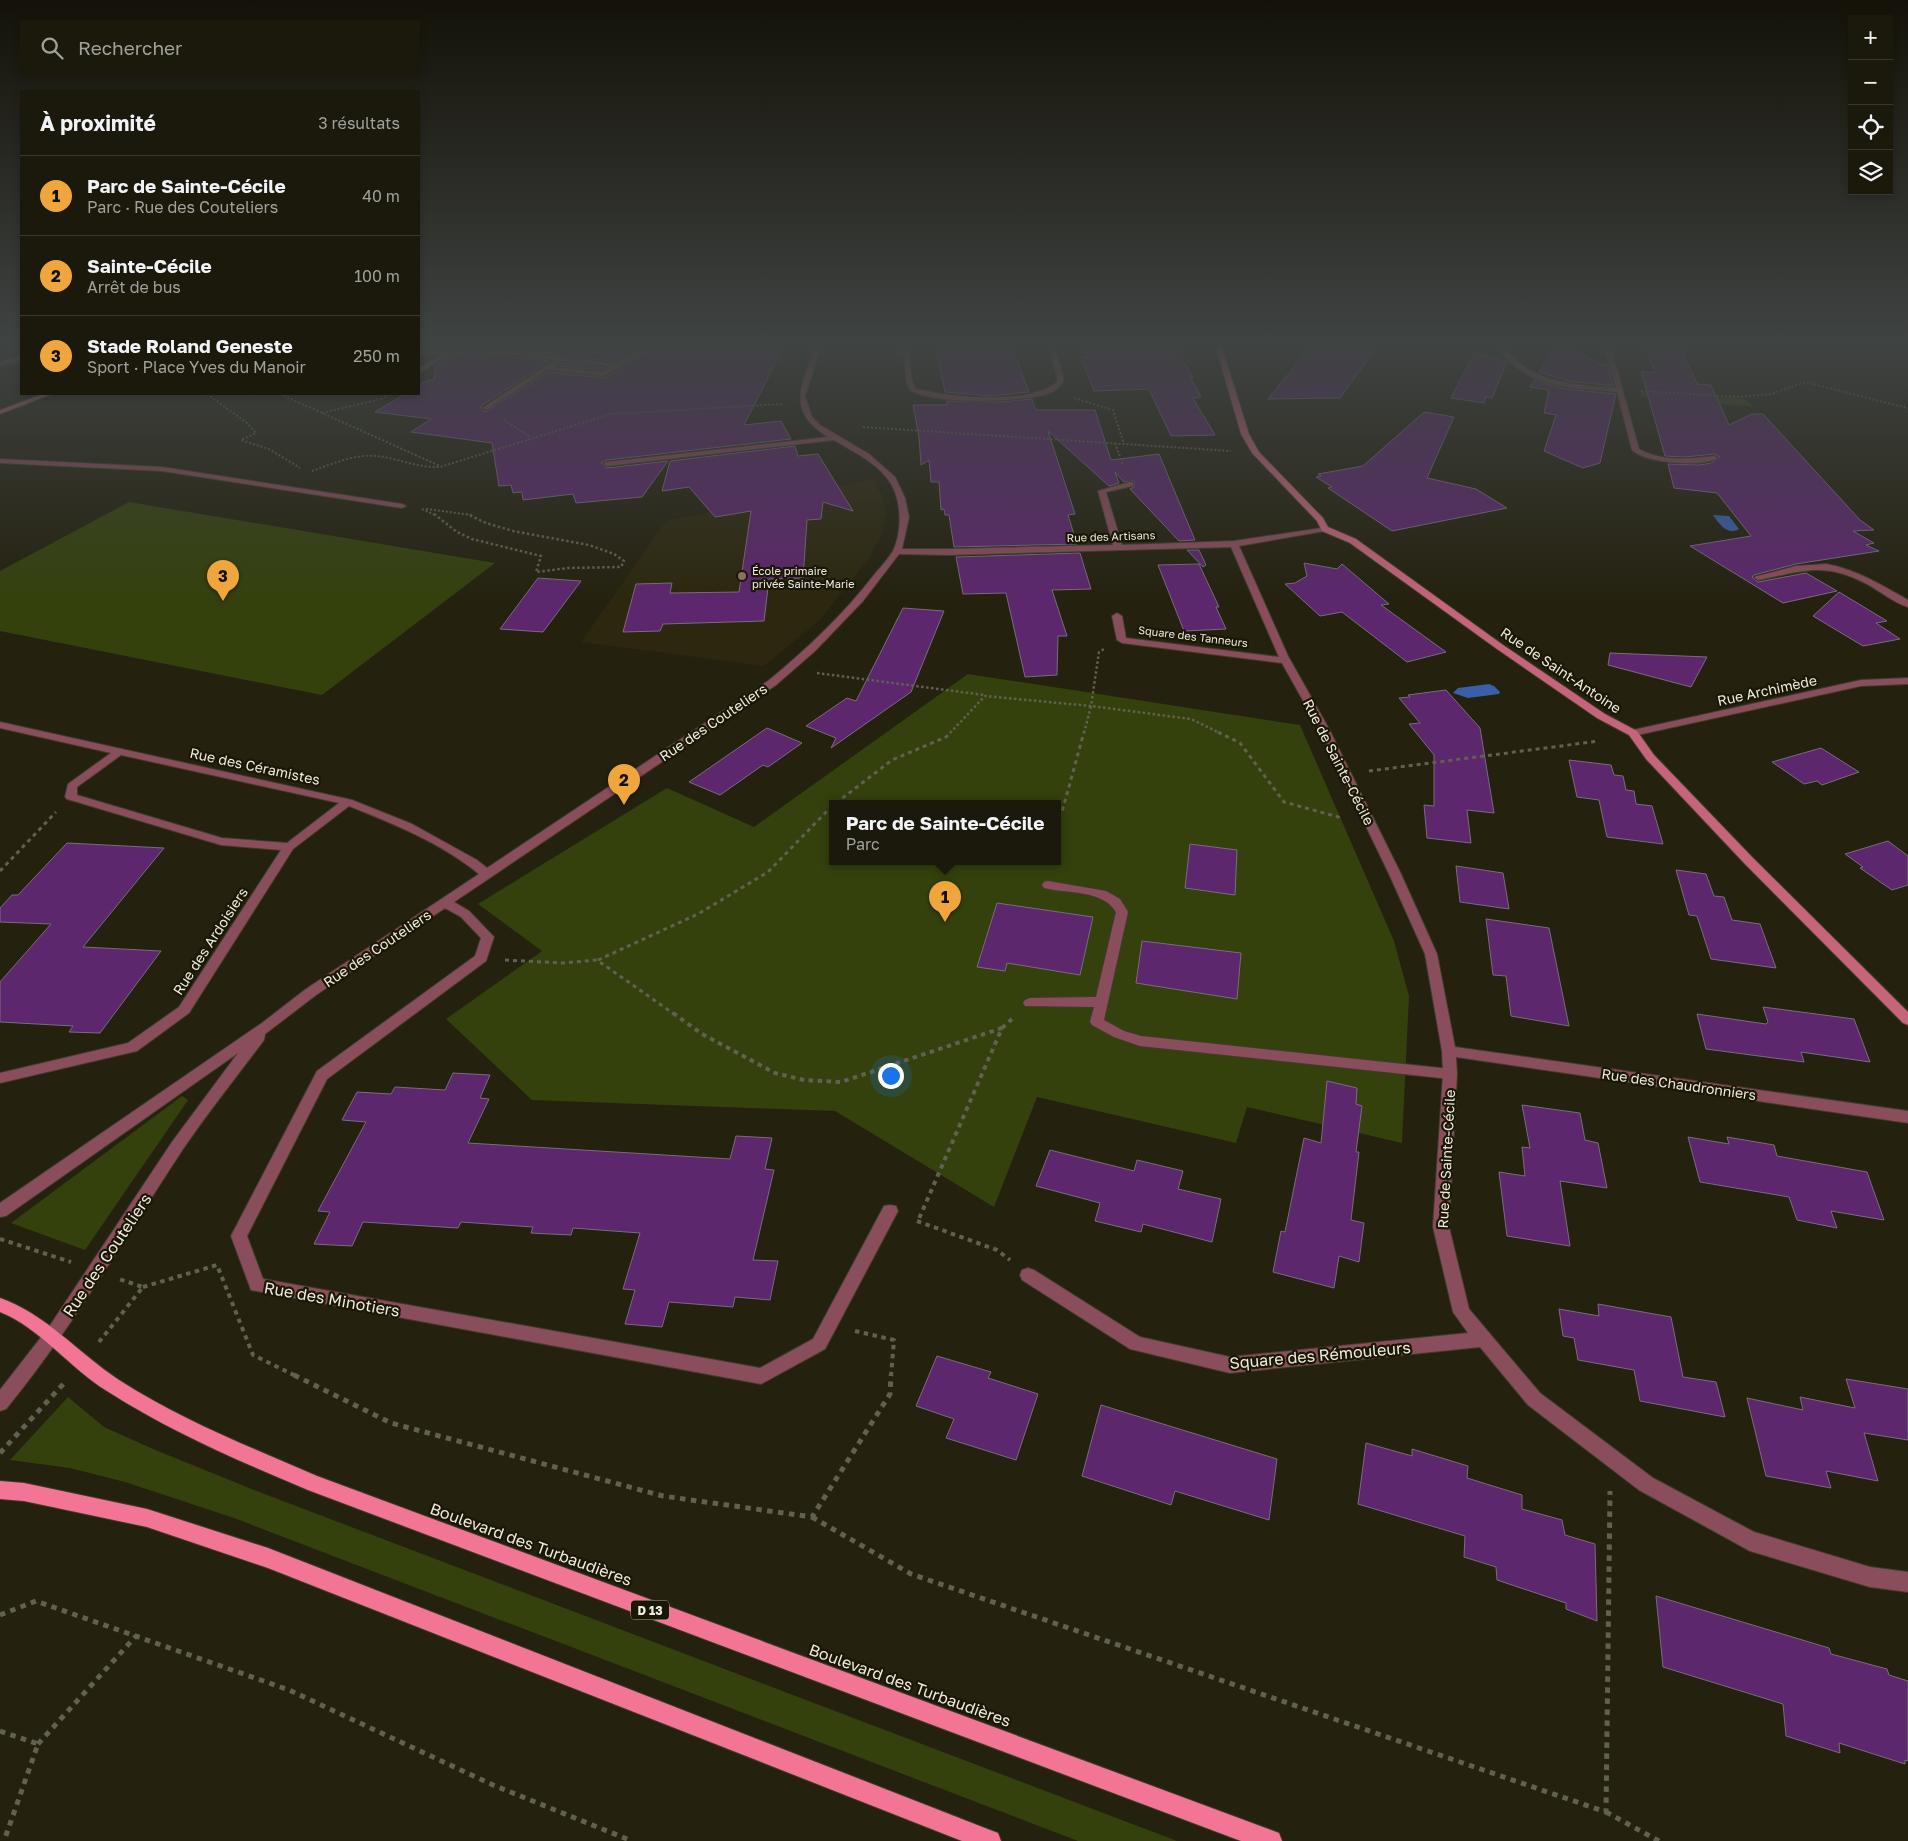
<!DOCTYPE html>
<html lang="fr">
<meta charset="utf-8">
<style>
:root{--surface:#1b190b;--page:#242214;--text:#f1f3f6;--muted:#a0a09d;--line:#39382c;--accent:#efa73d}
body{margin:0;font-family:"Golos Text",sans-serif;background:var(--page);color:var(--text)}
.controls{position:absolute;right:15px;top:15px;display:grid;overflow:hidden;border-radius:0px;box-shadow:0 2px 8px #0003}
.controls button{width:45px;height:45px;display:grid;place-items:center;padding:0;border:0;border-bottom:1px solid var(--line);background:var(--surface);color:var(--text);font:25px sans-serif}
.you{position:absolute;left:890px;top:1075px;width:18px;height:18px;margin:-12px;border:4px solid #fff;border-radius:50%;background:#1a73e8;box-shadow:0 0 0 8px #1a73e833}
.badge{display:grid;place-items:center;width:32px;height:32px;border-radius:50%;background:var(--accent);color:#111;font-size:16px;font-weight:700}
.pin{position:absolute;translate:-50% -41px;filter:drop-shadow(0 1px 2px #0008)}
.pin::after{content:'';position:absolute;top:26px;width:18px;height:15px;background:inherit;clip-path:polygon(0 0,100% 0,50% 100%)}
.popup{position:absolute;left:829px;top:800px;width:232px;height:65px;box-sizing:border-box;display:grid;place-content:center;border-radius:0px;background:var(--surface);filter:drop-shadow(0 1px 4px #0005);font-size:16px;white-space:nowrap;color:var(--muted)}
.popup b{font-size:19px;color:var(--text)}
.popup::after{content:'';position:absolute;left:50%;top:100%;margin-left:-10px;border:10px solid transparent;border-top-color:var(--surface)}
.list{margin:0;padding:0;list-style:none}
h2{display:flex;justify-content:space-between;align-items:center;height:65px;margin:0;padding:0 20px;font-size:21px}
h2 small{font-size:16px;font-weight:400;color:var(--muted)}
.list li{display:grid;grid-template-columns:32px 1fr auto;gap:15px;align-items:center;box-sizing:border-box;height:80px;padding:0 20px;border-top:1px solid var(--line)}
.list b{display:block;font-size:19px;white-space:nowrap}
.list p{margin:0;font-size:16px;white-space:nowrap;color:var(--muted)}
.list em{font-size:16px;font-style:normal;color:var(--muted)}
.icon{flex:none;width:28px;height:28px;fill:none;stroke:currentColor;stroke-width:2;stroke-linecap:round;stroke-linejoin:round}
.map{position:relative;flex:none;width:1908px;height:1841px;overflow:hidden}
.search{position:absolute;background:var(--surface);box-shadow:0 2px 8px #0003;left:20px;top:20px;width:400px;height:55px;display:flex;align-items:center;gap:12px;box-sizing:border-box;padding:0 18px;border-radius:0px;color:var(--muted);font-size:19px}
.panel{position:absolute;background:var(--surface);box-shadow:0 2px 8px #0003;left:20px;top:90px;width:400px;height:305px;border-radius:0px}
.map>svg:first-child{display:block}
.built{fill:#2c270e}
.green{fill:#34410d;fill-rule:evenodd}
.water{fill:#3a5ea7}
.building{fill:#5c276d;stroke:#796c7d}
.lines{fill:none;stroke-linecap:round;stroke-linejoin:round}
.lane-casing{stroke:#403d2c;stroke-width:2}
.street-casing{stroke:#403d2c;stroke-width:2}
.secondary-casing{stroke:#403d2c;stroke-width:2}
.primary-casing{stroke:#403d2c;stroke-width:2}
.path-far4{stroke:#626050;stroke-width:2;stroke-dasharray:2 2;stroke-linecap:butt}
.path-far3{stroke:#626050;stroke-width:2.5;stroke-dasharray:2.5 2.5;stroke-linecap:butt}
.path-far2{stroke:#626050;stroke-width:3;stroke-dasharray:4 4;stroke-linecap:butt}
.path-far1{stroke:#626050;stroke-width:4;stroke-dasharray:4.5 4.5;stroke-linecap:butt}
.path{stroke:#626050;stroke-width:5;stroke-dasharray:5.5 5.5;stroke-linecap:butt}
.lane{fill:#894d5b;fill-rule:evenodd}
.street{fill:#894d5b;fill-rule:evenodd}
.secondary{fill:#c5647b;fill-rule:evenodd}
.primary{fill:#f37595;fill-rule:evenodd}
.education-dot{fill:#8d6e63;stroke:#1b1706;stroke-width:2}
.labels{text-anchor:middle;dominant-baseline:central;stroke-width:4.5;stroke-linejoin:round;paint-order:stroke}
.far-street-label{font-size:11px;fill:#eeece1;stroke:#1b1706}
.far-poi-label{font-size:11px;fill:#eeece1;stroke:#1b1706;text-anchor:start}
.shield{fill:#1b1706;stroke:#afac9f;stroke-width:1}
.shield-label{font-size:12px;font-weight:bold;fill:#eeece1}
.street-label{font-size:14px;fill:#eeece1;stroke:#1b1706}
.near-street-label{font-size:16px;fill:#eeece1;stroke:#1b1706}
</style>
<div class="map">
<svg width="1908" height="1841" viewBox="0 0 1908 1841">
<rect width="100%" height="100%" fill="#24210f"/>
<polygon class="built" points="872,479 882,495 886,514 882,535 867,561 820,620 764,666 581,642 666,521"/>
<g class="green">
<polygon points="1640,390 1745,399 1754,407 1642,397"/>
<polygon points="129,502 495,563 322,695 0,631 0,571"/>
<path d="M968 674 1300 725 1394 941 1409 996 1402 1143 1247 1107 1236 1143 1037 1097 994 1207 835 1111 532 1100 446 1019 542 951 478 904 667 788 754 827ZM832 803H1058V861H832Z"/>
<polygon points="182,1096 188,1100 85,1250 11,1223"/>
<polygon points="68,1397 104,1427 153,1449 254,1490 1177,1841 1078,1841 234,1518 125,1482 70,1468 10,1460"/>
</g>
<g class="water">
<path d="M1713 515 1729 516 1739 529C1728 536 1719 524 1713 515Z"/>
<polygon points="1489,684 1494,686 1500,692 1499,694 1468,698 1453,693 1458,688"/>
</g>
<g class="building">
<polygon points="436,344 645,344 617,362 474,345 436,348"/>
<polygon points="659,344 785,344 744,425 781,421 791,439 607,460 601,463 607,468 668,461 642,497 576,503 573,494 523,500 522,492 513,493 511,485 499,486 492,443 411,432 431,419 375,412 405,394 419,394 419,386 428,380 434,380 435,366 455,354 474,353 550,361 481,406 480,409 485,412 548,372 605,378"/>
<polygon points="1313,344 1379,344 1340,398 1268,399"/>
<polygon points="1645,344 1679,344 1697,384 1711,385 1729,425 1752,414 1763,414 1860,520 1874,530 1853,531 1874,543 1866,545 1879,551 1796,564 1754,575 1752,577 1758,582 1806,573 1837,591 1783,603 1690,546 1751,536 1717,493 1674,488 1668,464 1700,465 1711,463 1720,457 1714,454 1685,457 1665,456 1641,371 1655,373"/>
<polygon points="1012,347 1029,392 990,396 945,392 936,349"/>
<polygon points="1555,347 1574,350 1601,364 1608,365 1613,386 1569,381 1539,372"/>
<polygon points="1176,348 1193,377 1190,377 1201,397 1193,398 1215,435 1171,436 1149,389 1094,391 1081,357 1087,357 1084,350"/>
<polygon points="1475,352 1507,362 1492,398 1486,397 1484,403 1451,398"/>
<polygon points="563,363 606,368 603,370 559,366"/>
<polygon points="1534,380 1566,389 1616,394 1600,463 1583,468 1544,451 1556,415 1544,413 1549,390 1530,387"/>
<polygon points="1032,399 1036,410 1095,410 1111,460 1159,454 1195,540 1179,541 1130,489 1134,487 1134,481 1124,482 1115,472 1119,483 1109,486 1048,431 1075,514 1068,515 1077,544 954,547 949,515 945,515 944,509 941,510 939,482 931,482 929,460 921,465 919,437 913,405 947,405 947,401 1000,402"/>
<polygon points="1424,412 1454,417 1427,478 1476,489 1507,508 1392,531 1328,488 1332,487 1316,477 1321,476 1318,474 1363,466"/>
<polygon points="795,446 798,456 818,454 853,511 823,502 821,519 807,520 803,578 769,579 764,621 663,624 660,631 623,632 636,584 672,583 670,593 739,592 751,511 715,517 689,487 662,491 670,461"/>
<polygon points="1187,550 1199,550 1206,565 1203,567"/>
<polygon points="1080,553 1091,589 1052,590 1067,636 1058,636 1057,675 1025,677 1006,593 963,594 956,557"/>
<polygon points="1304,563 1337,569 1342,564 1389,604 1381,605 1446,652 1407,662 1342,612 1320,616 1285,584 1295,583 1307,576"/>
<polygon points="1199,564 1219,607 1216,607 1226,629 1184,631 1158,565"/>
<polygon points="538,578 581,581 543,632 500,629"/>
<polygon points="1839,592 1887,621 1876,623 1900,639 1863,646 1813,616"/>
<polygon points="903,608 944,611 911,692 831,748 836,738 806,726 847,698 856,701"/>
<polygon points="1610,653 1707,657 1691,687 1608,665"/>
<polygon points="1446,690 1480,728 1494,813 1467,810 1471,843 1427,838 1424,805 1434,806 1434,755 1409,724 1420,723 1399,698 1410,697 1408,695"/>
<polygon points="767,728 802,743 768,767 763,765 720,795 689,782"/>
<polygon points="1821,748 1859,772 1822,785 1817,781 1804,784 1772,762"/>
<polygon points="1569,760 1611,765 1614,775 1623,776 1626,790 1634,791 1636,804 1652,806 1663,844 1607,837 1599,800 1577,797"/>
<polygon points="1888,841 1908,856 1908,885 1892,890 1860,868 1863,867 1845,854"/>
<polygon points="67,843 164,848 83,947 161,951 100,1033 69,1032 73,1026 0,1022 0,982 51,924 0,922 0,908 12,895 18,895"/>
<polygon points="1190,844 1237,850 1235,895 1185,888"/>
<polygon points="1456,866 1503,873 1509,909 1460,902"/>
<polygon points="1676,870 1706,874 1714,896 1724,897 1732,920 1760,924 1776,968 1711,959 1697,916 1689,915"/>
<polygon points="997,903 1093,917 1080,975 1007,963 1005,971 977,967"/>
<polygon points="1486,919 1549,928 1569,1026 1511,1016 1506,976 1493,975"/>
<polygon points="1142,941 1241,953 1237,999 1136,983"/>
<polygon points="1763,1007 1854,1019 1870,1062 1801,1052 1804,1062 1706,1049 1697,1014 1766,1024 1768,1022"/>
<polygon points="453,1073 490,1075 480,1098 489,1099 468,1143 730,1159 736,1136 772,1138 765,1169 774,1170 753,1260 778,1261 770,1300 735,1297 733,1307 669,1302 662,1327 625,1324 635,1290 623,1289 640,1233 573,1228 571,1235 531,1233 533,1227 461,1222 458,1228 363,1222 352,1246 314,1244 330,1212 318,1211 366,1122 342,1120 357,1092 391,1094 395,1087 445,1090"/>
<polygon points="1327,1081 1357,1088 1356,1104 1362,1106 1356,1152 1359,1152 1351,1220 1364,1223 1359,1262 1339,1256 1334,1288 1273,1272 1281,1231 1285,1232 1304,1138 1321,1143"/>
<polygon points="1522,1105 1580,1113 1585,1140 1598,1143 1607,1188 1560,1181 1570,1246 1507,1236 1499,1172 1525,1176 1522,1147 1530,1148"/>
<polygon points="1688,1137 1729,1144 1727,1137 1774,1145 1777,1156 1867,1172 1884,1220 1831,1211 1837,1228 1797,1220 1789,1197 1700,1182"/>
<polygon points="1050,1150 1134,1171 1137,1160 1183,1171 1178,1189 1221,1199 1212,1242 1143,1224 1141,1232 1095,1221 1100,1203 1036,1186"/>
<polygon points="1598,1304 1671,1317 1683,1377 1716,1382 1725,1417 1640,1401 1634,1370 1578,1360 1574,1338 1563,1336 1559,1309 1599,1316"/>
<polygon points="937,1356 991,1372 988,1378 1038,1394 1016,1460 946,1438 954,1419 916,1406"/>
<polygon points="1846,1379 1908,1389 1908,1440 1864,1433 1878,1481 1826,1471 1831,1488 1766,1476 1747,1398 1803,1410 1800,1397 1855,1408"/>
<polygon points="1101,1405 1277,1459 1269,1520 1175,1491 1171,1505 1082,1476"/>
<polygon points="1366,1443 1412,1456 1412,1449 1468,1466 1467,1478 1522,1495 1522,1509 1562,1520 1565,1535 1595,1544 1597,1621 1566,1609 1566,1603 1497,1580 1496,1567 1464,1557 1465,1536 1358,1504"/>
<polygon points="1656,1596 1829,1648 1831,1654 1887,1669 1889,1675 1908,1681 1908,1761 1905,1760 1905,1764 1839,1743 1840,1753 1786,1736 1783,1704 1663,1667"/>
</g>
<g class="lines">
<g class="lane-casing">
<path id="lane" d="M1048 881 1106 891 1120 899 1128 912 1104 1020 1124 1031 1141 1036 1450 1069 1455 1070 1457 1074 1455 1078 1450 1079 1140 1046 1114 1037 1092 1025 1090 1022 1094 1007 1025 1006 1023 1003 1025 1000 1030 998 1096 997 1116 912C1102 889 1067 894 1044 888L1042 885 1044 882Z"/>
</g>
<g class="street-casing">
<g id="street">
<path d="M649 344H657L604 376 548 370 486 410 482 408 484 407 555 360 474 351 454 352 419 373V368L445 353 419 355V351L474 347 617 364ZM562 361 611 367 603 372 554 367Z"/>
<path d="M816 344H822L805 396 812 417 820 425 869 454 895 477 905 498 909 517 902 549H949L1113 545 1098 491 1130 482H1133V486L1106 492 1122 545 1234 541 1328 527 1329 529 1325 531 1239 546 1288 656 1329 729 1401 874 1437 954 1455 1047 1908 1111V1123L1456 1057 1457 1074 1449 1227 1469 1309 1540 1393 1653 1478 1754 1532 1870 1567 1908 1572V1592L1870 1587 1750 1551 1639 1490 1528 1405 1480 1347 1230 1373 1130 1349 1022 1280 1020 1275 1022 1270 1028 1268 1034 1270 1140 1337 1230 1357 1468 1333 1453 1312 1433 1227 1443 1074 1442 1051 1425 954 1389 874 1319 729 1282 663 1122 643 1117 640 1112 616 1117 613 1122 616 1126 638 1279 657 1231 547 949 555 899 554 863 601 815 651 776 685 454 902 469 911 494 937 486 961 327 1079 247 1236 263 1279 760 1368 813 1339 884 1206 890 1205 896 1206 898 1211 825 1349 761 1384 251 1290 231 1236 317 1071 475 956 481 938 461 917 445 908 316 995 265 1034 264 1040C237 1076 209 1111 183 1149 125 1237 73 1327 6 1409L0 1411V1390L49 1327 172 1142 238 1053 6 1216 0 1217V1203L262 1023 306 989 479 874C441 843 394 824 349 806L293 849 189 1013 137 1051 0 1083V1073L128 1043 179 1007 281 850 221 845 67 799 65 797 68 784 111 753 0 728V722L352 800 412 824 477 860 487 868 768 681C807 649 843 615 874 575 880 568 888 559 893 551 903 530 902 496 887 478 874 461 852 451 834 440L607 466 603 464 607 462 828 437C784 410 803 384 816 344ZM121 755 339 803 287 843 222 838 77 795V787Z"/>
<path d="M892 344H899L909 352 912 381 916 389C949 397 1032 406 1058 381L1049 344H1055L1064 381C1060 386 1056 391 1050 393 1023 403 933 405 910 390L906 381 904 354Z"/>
<path d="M1491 344C1507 344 1513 359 1525 367 1552 385 1585 385 1616 388L1604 344H1610L1639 449C1662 462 1689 459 1714 456L1718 458C1702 468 1646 463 1632 450L1617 392C1584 389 1548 389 1520 370 1509 363 1501 352 1491 344Z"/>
<polygon points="21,356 21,360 0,366 0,362"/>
<polygon points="0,459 162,467 402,504 406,506 402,508 162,471 0,463"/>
<path d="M1826 564C1856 569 1881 585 1908 600V607C1894 603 1880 591 1867 584 1824 561 1803 571 1758 580L1754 577 1796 566Z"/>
<polygon points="1908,678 1908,684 1861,686 1633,736 1628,733 1633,730 1861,680"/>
</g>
</g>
<g class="secondary-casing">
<g id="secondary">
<polygon points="1215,344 1221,344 1249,434 1259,452 1323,518 1328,527 1356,539 1503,645 1605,714 1637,731 1654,755 1753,858 1908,1012 1908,1025 1903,1023 1745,864 1646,759 1629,735 1597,718 1497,649 1350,543 1322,531 1317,521 1252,453 1241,434"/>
<polygon points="43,394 52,394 0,414 0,410"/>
</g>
</g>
<g class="primary-casing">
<g id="primary">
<path d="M0 1298C46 1314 78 1353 119 1380 181 1420 250 1447 317 1476L1271 1830 1279 1833 1282 1841H1241L308 1490C239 1461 171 1432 107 1391 71 1369 40 1328 0 1312Z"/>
<polygon points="0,1481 24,1483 147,1509 268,1548 990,1830 998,1833 1001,1841 962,1841 268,1568 147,1527 24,1501 0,1499"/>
</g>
</g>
<g class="path-far4">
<polyline points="1641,391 1737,397 1771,394 1805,382 1908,408"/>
<polyline points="207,394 247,423 256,433 241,440 269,449 300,468"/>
<polyline points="280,394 440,466"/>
<polyline points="1074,398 1113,410 1124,444"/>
<polyline points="322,413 381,399 389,394"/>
<polyline points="504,420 530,437"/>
<polyline points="863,427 1231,451"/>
<polyline points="1115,443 1123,465"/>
<path d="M312 471C332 464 354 454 376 456 398 458 417 468 440 467L611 414 783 404"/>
<polyline points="422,509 435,515"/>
<polyline points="426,509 472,515"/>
</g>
<g class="path-far3">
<polyline points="434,514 457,532 472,539 541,556 536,572 568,568 621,567 624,561 614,554 589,545 513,531 486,523 467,514"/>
<polyline points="817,673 984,695"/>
<polyline points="950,733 985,696 1091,706 1099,652 1104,649"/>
<polyline points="1084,733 1091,706 1191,719 1220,733"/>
</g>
<g class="path-far2">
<polyline points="1218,732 1240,743 1284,802 1342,818"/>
<polyline points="1369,771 1599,741"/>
<polyline points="836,803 892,760 946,737 951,732"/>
<polyline points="1058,817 1062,812 1084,732"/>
<polyline points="0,871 56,812"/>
<polyline points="505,960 562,963 597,960 674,1014"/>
<polyline points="598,960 698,914 768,872 832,806"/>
</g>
<g class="path-far1">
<polyline points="673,1013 702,1034 775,1073 804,1080 841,1082 1002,1028 918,1221"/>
<polyline points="1002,1028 1013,1018"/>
<polyline points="917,1221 997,1250 1010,1260"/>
<polyline points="0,1239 71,1262"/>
<polyline points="143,1287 217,1265 253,1355 296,1376"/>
<polyline points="855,1331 894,1340 891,1376"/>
<polyline points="99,1342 143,1287 119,1279"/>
</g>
<g class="path">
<polyline points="294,1375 391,1423 663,1496 812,1517 890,1394 891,1375"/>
<polyline points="0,1453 66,1381"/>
<polyline points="812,1517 911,1574 1606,1812 1610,1491"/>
<polyline points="0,1615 36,1601 289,1690 493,1785 632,1841"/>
<polyline points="0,1731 38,1744 4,1841"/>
<polyline points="38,1744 136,1636"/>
<polyline points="1606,1812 1659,1841"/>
</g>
<use href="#lane" class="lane"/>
<use href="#street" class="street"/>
<use href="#secondary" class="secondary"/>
<use href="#primary" class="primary"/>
</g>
<linearGradient id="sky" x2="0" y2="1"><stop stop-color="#141208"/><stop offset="0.57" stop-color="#3f4342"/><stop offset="1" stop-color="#3f4342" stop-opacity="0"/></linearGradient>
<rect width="1908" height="602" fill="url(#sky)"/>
<circle class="education-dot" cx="742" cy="576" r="5"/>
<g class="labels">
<g class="far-street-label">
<text transform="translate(1111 536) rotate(-2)">Rue des Artisans</text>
<text transform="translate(1193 636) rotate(7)">Square des Tanneurs</text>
</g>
<g class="far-poi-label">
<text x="752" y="570">École primaire<tspan x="752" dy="13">privée Sainte-Marie</tspan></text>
</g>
<rect class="shield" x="631" y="1600.5" width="38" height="19" rx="4"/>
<g class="shield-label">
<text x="650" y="1610">D 13</text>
</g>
<g class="street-label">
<text transform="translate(1561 670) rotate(34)">Rue de Saint-Antoine</text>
<text transform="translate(1767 690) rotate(-12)">Rue Archimède</text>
<text transform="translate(713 722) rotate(-34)">Rue des Couteliers</text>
<text transform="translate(1339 762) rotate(63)">Rue de Sainte-Cécile</text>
<text transform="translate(255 766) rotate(12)">Rue des Céramistes</text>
<text transform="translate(210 941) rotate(-57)">Rue des Ardoisiers</text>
<text transform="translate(377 948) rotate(-34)">Rue des Couteliers</text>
<text transform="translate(1679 1084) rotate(8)">Rue des Chaudronniers</text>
<text transform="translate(1446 1159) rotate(-87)">Rue de Sainte-Cécile</text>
</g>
<g class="near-street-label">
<text transform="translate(107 1255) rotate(-56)">Rue des Couteliers</text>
<text transform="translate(332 1299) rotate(10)">Rue des Minotiers</text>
<text transform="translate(1320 1355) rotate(-5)">Square des Rémouleurs</text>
<text transform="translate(531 1544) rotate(20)">Boulevard des Turbaudières</text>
<text transform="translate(910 1685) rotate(20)">Boulevard des Turbaudières</text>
</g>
</g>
</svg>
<div class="controls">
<button>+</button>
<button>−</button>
<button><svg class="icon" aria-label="locate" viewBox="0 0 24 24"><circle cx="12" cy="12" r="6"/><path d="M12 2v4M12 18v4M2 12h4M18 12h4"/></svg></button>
<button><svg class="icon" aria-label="layers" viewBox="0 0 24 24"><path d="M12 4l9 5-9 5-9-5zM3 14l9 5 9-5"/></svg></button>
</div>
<div class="you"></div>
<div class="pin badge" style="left:945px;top:922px">1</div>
<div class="popup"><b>Parc de Sainte-Cécile</b>Parc</div>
<div class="pin badge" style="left:624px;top:805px">2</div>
<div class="pin badge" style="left:223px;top:601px">3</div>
<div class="search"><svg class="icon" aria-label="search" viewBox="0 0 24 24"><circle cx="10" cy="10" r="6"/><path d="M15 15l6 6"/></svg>Rechercher</div>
<section class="panel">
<h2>À proximité<small>3 résultats</small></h2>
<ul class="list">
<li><span class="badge">1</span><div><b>Parc de Sainte-Cécile</b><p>Parc · Rue des Couteliers</p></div><em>40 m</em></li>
<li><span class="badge">2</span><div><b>Sainte-Cécile</b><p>Arrêt de bus</p></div><em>100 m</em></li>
<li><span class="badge">3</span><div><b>Stade Roland Geneste</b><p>Sport · Place Yves du Manoir</p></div><em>250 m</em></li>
</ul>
</section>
</div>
